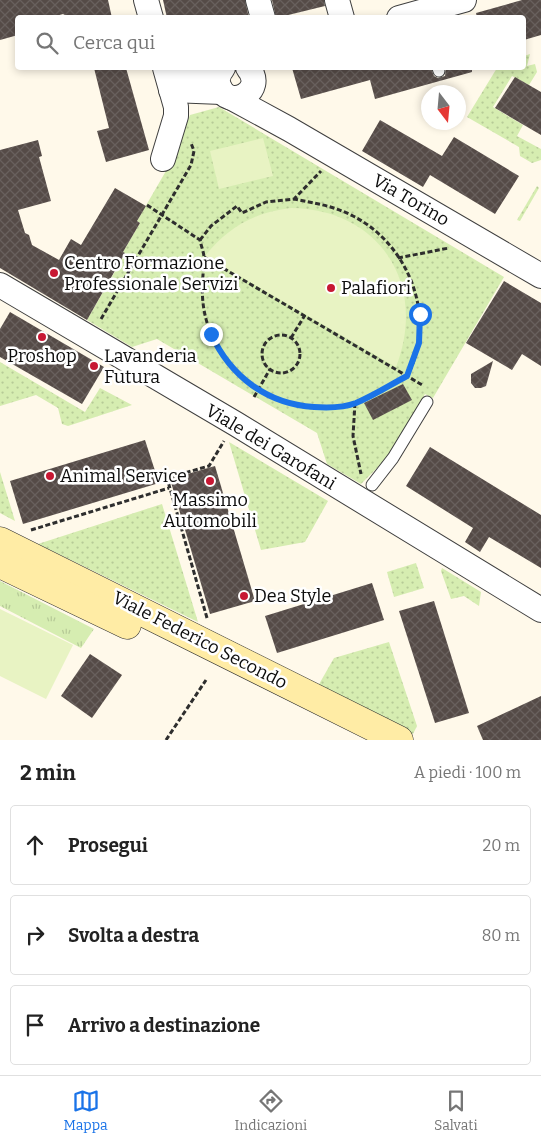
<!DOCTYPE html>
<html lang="it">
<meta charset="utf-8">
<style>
:root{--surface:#fff;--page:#f6f6f6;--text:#222;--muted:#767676;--line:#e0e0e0;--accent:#1a73e8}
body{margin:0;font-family:Bitter,serif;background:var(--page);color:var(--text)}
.compass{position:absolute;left:421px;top:85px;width:45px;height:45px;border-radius:50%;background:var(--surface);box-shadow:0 2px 8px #0003;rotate:164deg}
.stop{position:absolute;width:15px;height:15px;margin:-11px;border:4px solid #1a73e8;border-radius:50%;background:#fff}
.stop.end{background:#1a73e8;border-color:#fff;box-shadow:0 1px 5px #0008}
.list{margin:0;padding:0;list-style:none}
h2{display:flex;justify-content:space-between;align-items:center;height:65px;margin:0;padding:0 20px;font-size:21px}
h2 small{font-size:16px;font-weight:400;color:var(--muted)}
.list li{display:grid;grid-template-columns:32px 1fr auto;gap:15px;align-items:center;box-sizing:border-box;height:80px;margin:0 10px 10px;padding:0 10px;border:1px solid var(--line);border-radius:5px}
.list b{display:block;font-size:19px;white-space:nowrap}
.list em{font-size:16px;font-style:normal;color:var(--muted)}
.icon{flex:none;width:28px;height:28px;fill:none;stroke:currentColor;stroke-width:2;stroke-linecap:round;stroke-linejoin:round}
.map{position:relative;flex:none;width:541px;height:740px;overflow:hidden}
.search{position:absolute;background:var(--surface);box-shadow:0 2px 8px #0003;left:15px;right:15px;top:15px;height:55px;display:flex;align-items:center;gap:12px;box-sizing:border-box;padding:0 18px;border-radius:5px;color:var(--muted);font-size:19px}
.sheet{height:335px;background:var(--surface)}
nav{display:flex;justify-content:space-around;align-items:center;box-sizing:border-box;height:70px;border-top:1px solid var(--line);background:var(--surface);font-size:14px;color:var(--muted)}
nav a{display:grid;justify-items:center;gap:2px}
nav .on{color:var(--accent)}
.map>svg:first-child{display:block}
.grass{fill:url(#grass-tufts)}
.garden{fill:url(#garden-dots)}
.pitch{fill:#e8f3c3}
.building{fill:url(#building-cross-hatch)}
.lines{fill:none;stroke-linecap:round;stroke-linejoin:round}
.lane-casing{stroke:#3f3f3f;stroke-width:13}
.street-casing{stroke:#3f3f3f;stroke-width:26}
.secondary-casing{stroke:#2e2e2e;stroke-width:29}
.path{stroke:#2e2e2e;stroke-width:3;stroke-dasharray:5 2.5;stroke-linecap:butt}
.lane{stroke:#fff;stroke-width:11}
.street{stroke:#fff;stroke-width:24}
.secondary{stroke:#ffeca5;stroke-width:28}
.route{stroke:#1a73e8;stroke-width:6}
.poi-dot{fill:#c71833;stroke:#fff;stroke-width:2}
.labels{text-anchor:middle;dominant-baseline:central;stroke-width:5;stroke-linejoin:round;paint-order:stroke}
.street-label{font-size:18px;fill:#0c0c0c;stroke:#fff}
.poi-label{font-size:18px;fill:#0c0c0c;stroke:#fff;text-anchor:start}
</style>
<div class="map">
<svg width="541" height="740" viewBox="0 0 541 740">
<defs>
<pattern id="grass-tufts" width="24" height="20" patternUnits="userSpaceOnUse" patternTransform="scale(1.25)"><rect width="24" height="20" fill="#d6edb1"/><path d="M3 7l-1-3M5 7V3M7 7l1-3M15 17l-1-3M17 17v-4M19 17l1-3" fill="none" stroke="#b6ca97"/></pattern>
<pattern id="garden-dots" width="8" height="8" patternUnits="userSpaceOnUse" patternTransform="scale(1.25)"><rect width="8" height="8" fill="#d6edb1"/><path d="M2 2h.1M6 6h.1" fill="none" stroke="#b6ca97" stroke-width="1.8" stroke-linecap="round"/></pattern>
<pattern id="building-cross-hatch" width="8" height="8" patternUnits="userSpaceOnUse" patternTransform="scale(1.25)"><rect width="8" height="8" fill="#554b47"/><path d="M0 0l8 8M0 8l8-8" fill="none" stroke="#68605d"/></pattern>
</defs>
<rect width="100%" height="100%" fill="#fff9ea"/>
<polygon class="grass" points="0,581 94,629 81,648 0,606"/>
<g class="garden">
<polygon points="530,54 527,66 535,64 537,72 529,85 512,76 493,107 523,125 517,136 541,149 541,160 532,163 520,156 519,147 467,117 497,68 524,68 524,56"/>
<polygon points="219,107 504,277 433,398 425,394 388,457 361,484 327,464 317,433 157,339 132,347 87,320 125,254 123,252 140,223 137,221 170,164 190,115"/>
<polygon points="537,186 539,188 520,221 517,220"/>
<polygon points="0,362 85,412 100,388 132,405 68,426 62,424 58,408 36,395 0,406"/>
<polygon points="229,442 328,501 305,542 261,550"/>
<polygon points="0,472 15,521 0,513"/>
<polygon points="162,504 198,622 38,544"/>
<polygon points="416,563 424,588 394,597 387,572"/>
<polygon points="442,568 481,592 479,606 464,596 451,599 441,571"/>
<polygon points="389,642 417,726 413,734 318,686 334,658"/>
</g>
<g class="pitch">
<polygon points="263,138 273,176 219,189 210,151"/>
<path d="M291 208C380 209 428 285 396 367L205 256C228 227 255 212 291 208Z"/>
<polygon points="0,609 73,645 46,699 0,676"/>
</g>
<g class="building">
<polygon points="0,0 108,0 112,18 70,18 63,14 49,18 18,18 18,35 0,40"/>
<polygon points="163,0 245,0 249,18 167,18"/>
<polygon points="272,0 324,0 325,6 276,18"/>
<polygon points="522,0 541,0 541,35 524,40 524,18 477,18 476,13"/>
<polygon points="94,68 126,68 149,150 106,162 97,131 109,128"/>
<polygon points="292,68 431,68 434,76 438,78 445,76 446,68 472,68 472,72 375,99 370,80 301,99"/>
<polygon points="515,77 541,92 541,135 495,108"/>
<polygon points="380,120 442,156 454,137 519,176 495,214 430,175 423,187 362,151"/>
<polygon points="38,140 42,156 39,157 51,201 18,210 25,233 29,235 32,245 59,260 71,239 81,245 115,188 146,206 137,221 140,223 123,252 125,253 87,320 0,268 0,150"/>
<polygon points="504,281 541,303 541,366 522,354 512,370 466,343"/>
<polygon points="10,312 104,367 82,404 0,357 0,329"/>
<polygon points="493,361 486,386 481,388 475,388 471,383 471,374"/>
<polygon points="403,384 412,400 373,420 364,403"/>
<polygon points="145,440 159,483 23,524 10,481"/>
<polygon points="430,447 541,515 541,568 489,537 480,552 465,542 473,528 406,486"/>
<polygon points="215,466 255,601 210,614 170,479"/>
<polygon points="372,583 384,620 277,653 265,616"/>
<polygon points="434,601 469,713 435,723 399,611"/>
<polygon points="90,654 122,675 92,718 61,696"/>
<polygon points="541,696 541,740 483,740 477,726"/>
</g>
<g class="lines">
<g class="lane-casing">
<g id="lane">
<polyline points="438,68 439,71"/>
<polyline points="372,485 393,458 427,402"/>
</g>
</g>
<g class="street-casing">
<g id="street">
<polyline points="146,0 151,18"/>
<polyline points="258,0 263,18"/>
<polyline points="337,0 342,18"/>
<polyline points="399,18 464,0"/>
<path d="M223 68C219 73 216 79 219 86 228 112 268 91 248 68"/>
<polyline points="169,80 215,68"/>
<polyline points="171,90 222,92"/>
<polyline points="232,98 289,129 541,276"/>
<polyline points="163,159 176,116 176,107 165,68"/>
<polyline points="0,285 236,424 541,610"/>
</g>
</g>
<g class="secondary-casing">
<g id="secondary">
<polyline points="0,541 399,740"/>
<polyline points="0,564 127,625"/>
</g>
</g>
<g class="path">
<path d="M147 205 200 240C201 246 204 252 204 258 203 281 200 296 206 319 222 379 283 418 344 406 366 401 387 387 407 376 438 320 410 245 353 216 334 206 314 203 294 199"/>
<polyline points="200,240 211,226 237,206 242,213 266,202 294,199 321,171"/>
<polyline points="204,257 424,386"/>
<polyline points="398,258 449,248"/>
<polyline points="101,319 191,165 194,151 191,143"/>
<circle cx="281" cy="354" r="19"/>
<polyline points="291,338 305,315"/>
<polyline points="254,397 270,369"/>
<polyline points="355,403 353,436 361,474"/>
<polyline points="31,530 169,488"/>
<polyline points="207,618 167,478 209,466 224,441"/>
<polyline points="166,740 206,680"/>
</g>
<use href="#lane" class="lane"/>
<use href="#street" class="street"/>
<use href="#secondary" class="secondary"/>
</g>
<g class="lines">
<path class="route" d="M211 334C231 377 267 404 314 407 328 408 343 408 356 403 373 396 390 385 407 376L419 343 420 314"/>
</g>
<g class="poi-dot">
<circle cx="54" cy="273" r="5"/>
<circle cx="331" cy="288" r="5"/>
<circle cx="42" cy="337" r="5"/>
<circle cx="94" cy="366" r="5"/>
<circle cx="50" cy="476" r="5"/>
<circle cx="210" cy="481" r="5"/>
<circle cx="244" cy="596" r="5"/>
</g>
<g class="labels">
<g class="street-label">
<text transform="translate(411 200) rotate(30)">Via Torino</text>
<text transform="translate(271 447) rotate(31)">Viale dei Garofani</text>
<text transform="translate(200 640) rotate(27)">Viale Federico Secondo</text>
</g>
<g class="poi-label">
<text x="64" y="263">Centro Formazione<tspan x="64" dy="21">Professionale Servizi</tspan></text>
<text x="341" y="288">Palafiori</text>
<text x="42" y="356" text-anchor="middle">Proshop</text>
<text x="104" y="356">Lavanderia<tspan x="104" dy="21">Futura</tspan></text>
<text x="60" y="476">Animal Service</text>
<text x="210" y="500" text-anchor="middle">Massimo<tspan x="210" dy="21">Automobili</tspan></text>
<text x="254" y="596">Dea Style</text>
</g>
</g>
</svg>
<svg class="compass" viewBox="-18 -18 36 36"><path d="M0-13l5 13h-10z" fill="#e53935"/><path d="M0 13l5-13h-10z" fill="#767676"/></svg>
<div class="stop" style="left:420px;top:314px"></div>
<div class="stop end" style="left:211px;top:334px"></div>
<div class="search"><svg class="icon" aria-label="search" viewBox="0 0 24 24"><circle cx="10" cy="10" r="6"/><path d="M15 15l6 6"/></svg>Cerca qui</div>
</div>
<section class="sheet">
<h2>2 min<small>A piedi · 100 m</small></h2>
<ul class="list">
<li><svg class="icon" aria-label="ahead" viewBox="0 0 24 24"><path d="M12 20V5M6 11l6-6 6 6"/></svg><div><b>Prosegui</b></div><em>20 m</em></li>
<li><svg class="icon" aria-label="right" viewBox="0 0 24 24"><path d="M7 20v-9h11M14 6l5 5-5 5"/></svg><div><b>Svolta a destra</b></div><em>80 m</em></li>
<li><svg class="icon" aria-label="arrive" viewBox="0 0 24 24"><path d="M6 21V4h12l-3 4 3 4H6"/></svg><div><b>Arrivo a destinazione</b></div></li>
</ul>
</section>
<nav>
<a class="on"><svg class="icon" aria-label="map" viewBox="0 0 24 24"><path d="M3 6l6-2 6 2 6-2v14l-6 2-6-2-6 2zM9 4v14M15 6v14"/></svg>Mappa</a>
<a><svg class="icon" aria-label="directions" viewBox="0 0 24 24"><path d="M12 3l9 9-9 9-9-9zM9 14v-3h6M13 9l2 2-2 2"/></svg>Indicazioni</a>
<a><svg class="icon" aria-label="saved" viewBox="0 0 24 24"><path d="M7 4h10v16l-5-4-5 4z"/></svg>Salvati</a>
</nav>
